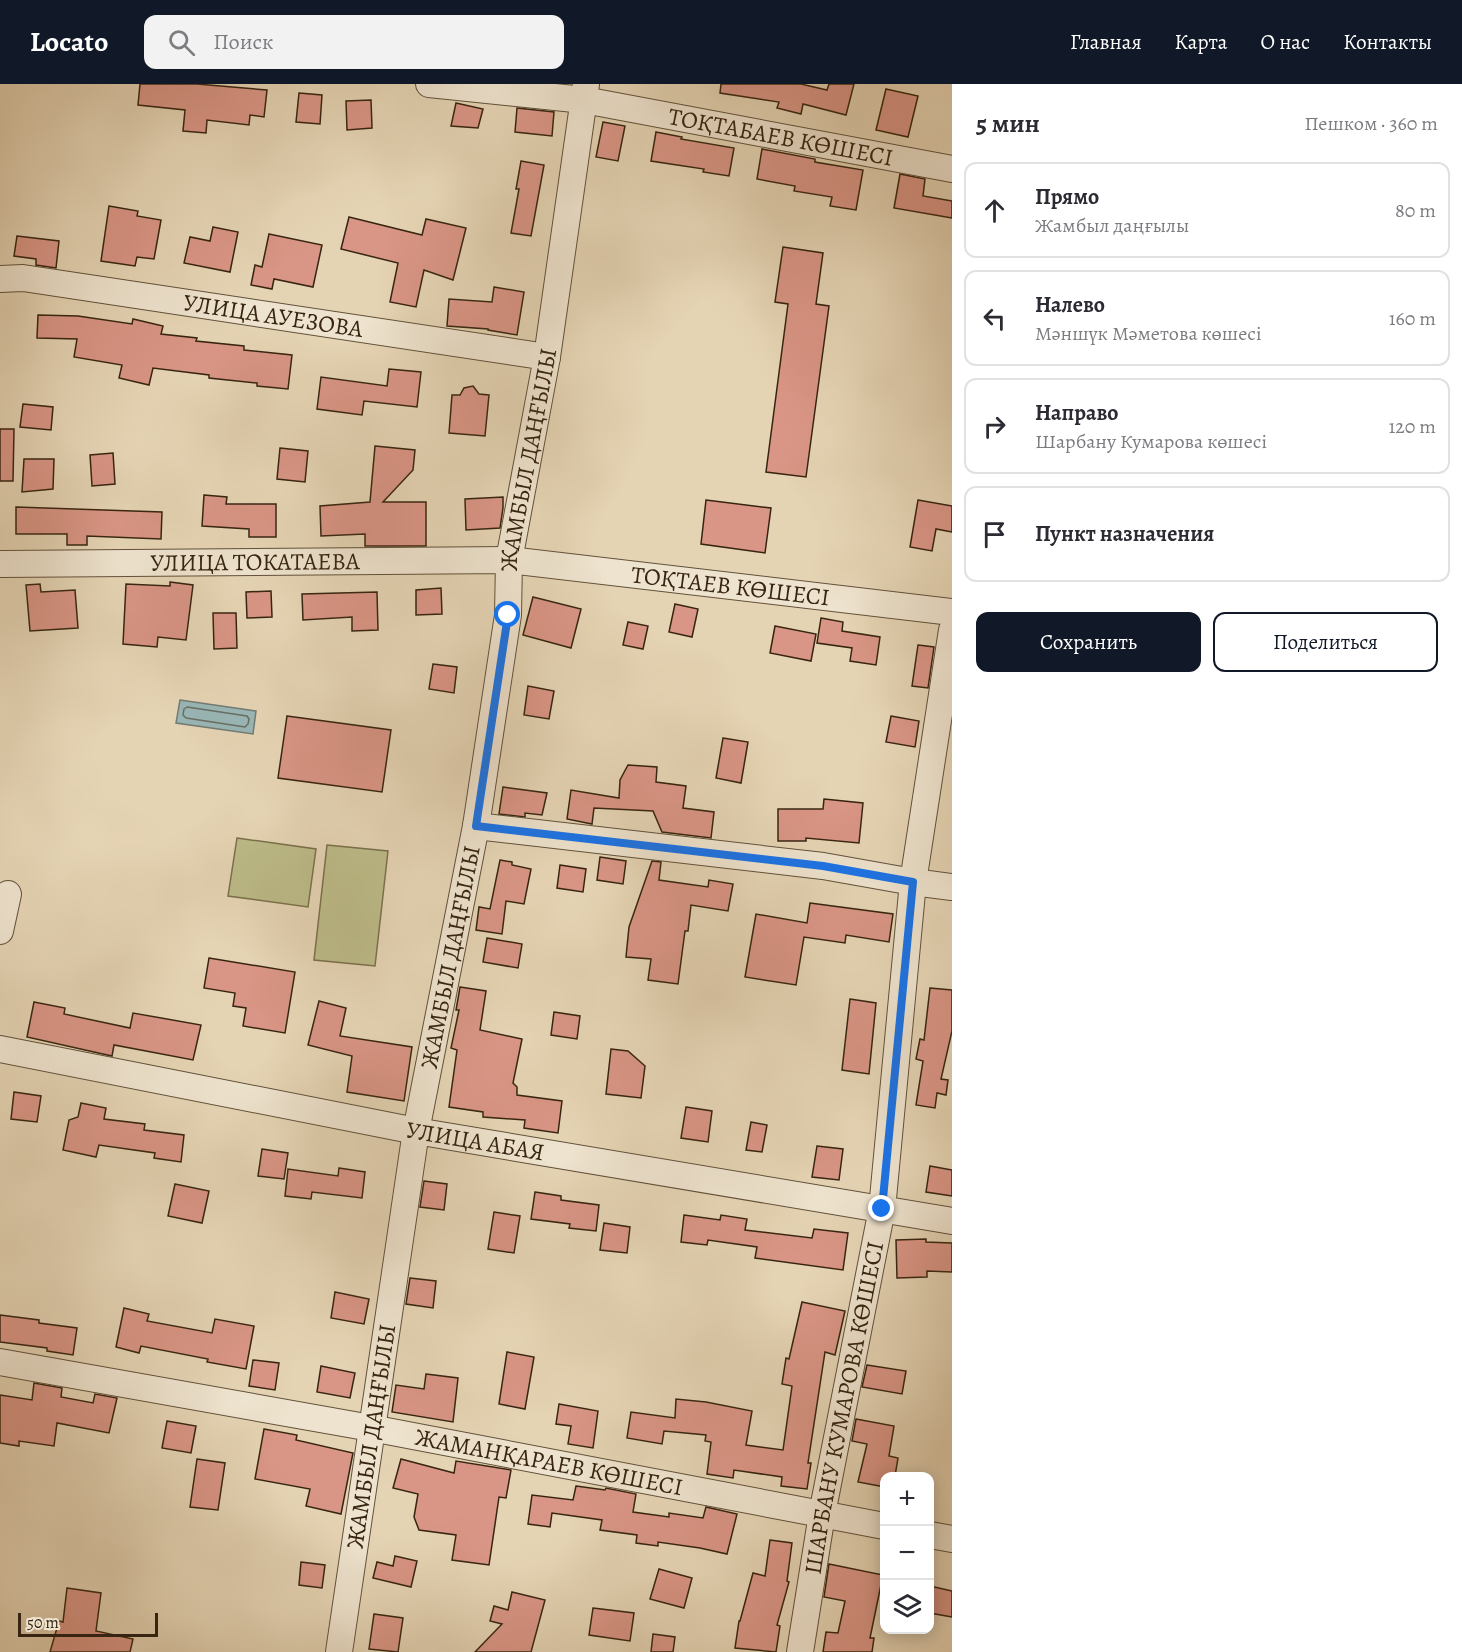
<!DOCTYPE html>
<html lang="ru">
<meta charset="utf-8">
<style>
:root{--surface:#fff;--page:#f2f2f3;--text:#2b2b33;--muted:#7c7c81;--line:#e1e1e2;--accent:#111827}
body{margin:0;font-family:Alegreya,serif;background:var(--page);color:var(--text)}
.controls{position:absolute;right:18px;bottom:18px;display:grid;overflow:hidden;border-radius:12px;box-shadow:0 3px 15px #0003}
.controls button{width:54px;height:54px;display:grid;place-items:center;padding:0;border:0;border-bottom:2px solid var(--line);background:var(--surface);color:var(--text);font:30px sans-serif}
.scale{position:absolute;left:18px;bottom:15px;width:140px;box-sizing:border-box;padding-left:6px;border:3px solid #372511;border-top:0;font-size:16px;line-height:21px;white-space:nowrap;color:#372511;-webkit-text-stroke:4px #eee3ce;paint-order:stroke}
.stop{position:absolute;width:18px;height:18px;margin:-14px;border:4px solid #1a73e8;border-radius:50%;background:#fff}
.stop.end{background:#1a73e8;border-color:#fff;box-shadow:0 2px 6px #0008}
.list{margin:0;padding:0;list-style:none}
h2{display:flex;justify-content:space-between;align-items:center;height:78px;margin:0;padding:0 24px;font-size:26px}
h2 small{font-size:20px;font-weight:400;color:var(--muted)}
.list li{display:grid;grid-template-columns:39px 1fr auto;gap:18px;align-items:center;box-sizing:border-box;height:96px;margin:0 12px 12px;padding:0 12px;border:2px solid var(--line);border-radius:12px}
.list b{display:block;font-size:22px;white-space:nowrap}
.list p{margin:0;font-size:20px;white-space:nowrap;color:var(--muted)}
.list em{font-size:20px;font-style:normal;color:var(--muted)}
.actions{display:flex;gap:12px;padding:18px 24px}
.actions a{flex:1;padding:14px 0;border:2px solid var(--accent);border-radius:12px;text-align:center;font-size:21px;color:var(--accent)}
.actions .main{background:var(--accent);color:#fff}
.icon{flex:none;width:33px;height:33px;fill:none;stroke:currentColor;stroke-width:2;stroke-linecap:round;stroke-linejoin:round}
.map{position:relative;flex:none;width:952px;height:1568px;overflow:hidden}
header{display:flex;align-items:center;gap:36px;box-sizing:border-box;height:84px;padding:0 30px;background:var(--accent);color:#fff}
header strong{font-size:28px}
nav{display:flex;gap:33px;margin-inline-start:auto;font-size:21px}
.search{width:420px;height:54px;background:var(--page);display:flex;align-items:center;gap:15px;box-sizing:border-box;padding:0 21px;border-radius:12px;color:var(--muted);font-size:22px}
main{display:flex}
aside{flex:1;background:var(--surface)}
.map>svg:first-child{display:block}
.green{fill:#bcbb88;stroke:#7a704c;stroke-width:1.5}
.water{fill:#99b6b6;stroke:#727c74;stroke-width:1.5}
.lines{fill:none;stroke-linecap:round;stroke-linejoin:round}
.shore{stroke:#686e64;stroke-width:1.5}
.building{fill:#d99585;stroke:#372511;stroke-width:1.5}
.minor-casing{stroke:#62513a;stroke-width:28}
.minor{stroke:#eee3ce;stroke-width:26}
.route{stroke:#1a73e8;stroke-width:8}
.labels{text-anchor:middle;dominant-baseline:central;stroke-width:6;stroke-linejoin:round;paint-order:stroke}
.street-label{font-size:24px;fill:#372511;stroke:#eee3ce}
</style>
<header>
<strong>Locato</strong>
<div class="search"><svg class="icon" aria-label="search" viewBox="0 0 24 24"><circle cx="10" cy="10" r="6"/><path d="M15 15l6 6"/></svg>Поиск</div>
<nav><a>Главная</a><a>Карта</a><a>О нас</a><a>Контакты</a></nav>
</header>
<main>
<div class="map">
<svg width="952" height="1568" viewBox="0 0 952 1568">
<rect width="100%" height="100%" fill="#e5d4b4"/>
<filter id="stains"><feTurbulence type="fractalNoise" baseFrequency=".00333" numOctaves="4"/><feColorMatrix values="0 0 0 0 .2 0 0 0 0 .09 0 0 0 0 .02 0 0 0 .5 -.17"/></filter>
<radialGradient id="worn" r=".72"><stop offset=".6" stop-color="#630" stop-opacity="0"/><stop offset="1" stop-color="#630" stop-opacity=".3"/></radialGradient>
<g class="green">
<polygon points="237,754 316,765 308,823 228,812"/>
<polygon points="327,761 388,767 375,882 314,876"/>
</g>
<polygon class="water" points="180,616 256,627 253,650 176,639"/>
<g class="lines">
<polygon class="shore" points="187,623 247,632 249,635 248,640 245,643 186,634 183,631 184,625"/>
</g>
<g class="building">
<polygon points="140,0 197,0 267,6 264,33 250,31 249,41 207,36 206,49 183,47 185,26 138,21"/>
<polygon points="721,0 801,0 827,6 829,0 854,0 846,31 803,20 801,30 777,24 779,18 720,9"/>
<polygon points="886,5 918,12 908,53 876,46"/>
<polygon points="299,9 322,11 320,40 296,38"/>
<polygon points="371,16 372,44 347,46 346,17"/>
<polygon points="456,19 483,25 478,44 451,42"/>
<polygon points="517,24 554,28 552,52 515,48"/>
<polygon points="603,38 625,42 618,77 596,73"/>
<polygon points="656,48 682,53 681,55 734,64 729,92 703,88 704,85 651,77"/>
<polygon points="762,65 815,75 815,78 863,86 856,126 830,122 832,113 794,107 795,102 757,95"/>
<polygon points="521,77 544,81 531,152 511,149 519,105 516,105"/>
<polygon points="900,90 925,95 923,112 952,117 952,134 894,124"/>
<polygon points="109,122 138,127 137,132 161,136 154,175 137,173 135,182 101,177"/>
<polygon points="349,133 422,151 426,135 466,144 453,196 424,186 416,223 390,218 398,179 341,165"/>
<polygon points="213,143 238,148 230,188 184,179 190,153 210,157"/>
<polygon points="269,150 322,161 313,203 274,195 272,205 251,201 255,181 262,183"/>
<polygon points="17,152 59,157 56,184 36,181 36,175 14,172"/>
<polygon points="783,163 823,169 816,220 829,222 806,393 766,388 788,220 775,218"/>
<polygon points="494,203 524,208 517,251 488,246 488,245 447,242 449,215 492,218"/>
<polygon points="38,231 78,232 132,240 133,235 163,242 161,250 197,254 196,257 244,262 244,266 292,271 288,305 257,302 257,299 209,294 209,291 153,284 149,301 119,294 122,281 74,273 77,255 37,254"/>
<polygon points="389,285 421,288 417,323 364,317 362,331 317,325 321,293 387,302"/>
<polygon points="473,302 479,310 489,311 485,352 449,349 452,311 460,311 464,304"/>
<polygon points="23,320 53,323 51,346 20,343"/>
<polygon points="0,345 14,345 13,397 0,397"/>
<polygon points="375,362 415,366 413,386 383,418 426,418 426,462 365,462 365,450 321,452 320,422 370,418"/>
<polygon points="280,364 308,367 305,398 277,395"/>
<polygon points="113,369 115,400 92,402 90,371"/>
<polygon points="24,375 54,375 53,405 22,408"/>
<polygon points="204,411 227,413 226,420 276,420 276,453 249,453 249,445 202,442"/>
<polygon points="503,413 503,424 500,444 466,446 465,415"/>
<polygon points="706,416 771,424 765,469 701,460"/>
<polygon points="918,416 952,422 952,448 936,445 932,467 910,463"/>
<polygon points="16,423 162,428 161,455 87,452 87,461 67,461 67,450 16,450"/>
<polygon points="170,498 193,501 186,556 158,553 157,563 123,560 126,500 170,502"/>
<polygon points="40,500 41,508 75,506 78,544 30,547 26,501"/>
<polygon points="441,504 442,530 416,531 416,506"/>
<polygon points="271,507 272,533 247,534 246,508"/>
<polygon points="377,508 378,546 352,547 352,533 303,536 302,510"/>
<polygon points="533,513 581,525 571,564 523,551"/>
<polygon points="675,520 698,525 692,553 669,548"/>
<polygon points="213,529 236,529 237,564 214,565"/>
<polygon points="821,534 843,538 842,547 880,553 876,581 850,577 852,564 817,559"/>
<polygon points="628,538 648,542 643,565 623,561"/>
<polygon points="775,542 816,550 811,577 770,569"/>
<polygon points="918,561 934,563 928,604 912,602"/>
<polygon points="433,580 457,583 454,609 429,605"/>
<polygon points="528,602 554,607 549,635 524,631"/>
<polygon points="287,632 391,646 382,708 278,694"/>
<polygon points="891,632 919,637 915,663 886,658"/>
<polygon points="723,654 748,658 741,699 716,694"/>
<polygon points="628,681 657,683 656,698 686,702 683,724 714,728 711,754 662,748 653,727 594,724 592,740 567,735 571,706 619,714 620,696"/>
<polygon points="503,703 547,709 542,731 525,729 525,733 499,730"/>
<polygon points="824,715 863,719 859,759 806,754 806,757 778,757 778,725 823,725"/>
<polygon points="600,773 626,777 623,800 597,796"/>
<polygon points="500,776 512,778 512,781 531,785 524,820 506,817 502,850 476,846 479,823 490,825"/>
<polygon points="652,777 661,778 659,796 708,803 709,796 733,800 728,827 691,821 688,847 685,847 678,900 648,896 651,875 626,873 629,843"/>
<polygon points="560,781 586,785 583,808 557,804"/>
<polygon points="810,819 893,830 889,858 846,851 845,859 804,853 796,901 745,893 756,830 807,839"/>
<polygon points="487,854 522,860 518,884 483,878"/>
<polygon points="209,874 295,888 285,949 243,942 246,924 233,922 235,909 204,904"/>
<polygon points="460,903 486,907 480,946 522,955 513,999 517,1003 517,1011 562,1017 558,1049 524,1044 525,1036 483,1033 483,1028 449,1023 457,966 451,964 459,926 456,926"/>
<polygon points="930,904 952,906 952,947 941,995 948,996 946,1011 937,1009 935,1024 916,1021 923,977 916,975 920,955 924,956"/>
<polygon points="850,915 876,919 869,990 842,986"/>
<polygon points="319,917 346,924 340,952 412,963 404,1017 347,1008 352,972 308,961"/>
<polygon points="34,918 65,924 64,930 130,944 133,929 201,941 193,976 114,961 112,972 27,953"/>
<polygon points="554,928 580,932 577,955 551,951"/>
<polygon points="611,965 628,967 645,982 641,1014 606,1010"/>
<polygon points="14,1008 41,1012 37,1038 11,1035"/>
<polygon points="81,1019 106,1024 104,1035 145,1040 144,1046 184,1051 181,1078 154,1074 155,1069 99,1061 96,1073 63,1066 69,1036 78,1033"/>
<polygon points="686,1023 712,1027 708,1058 681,1054"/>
<polygon points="751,1038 767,1041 762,1068 746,1066"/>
<polygon points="817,1062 843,1065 839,1096 812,1093"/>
<polygon points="262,1065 288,1069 284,1095 258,1092"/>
<polygon points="930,1082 952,1086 952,1112 926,1108"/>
<polygon points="339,1084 365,1088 362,1114 312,1108 311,1115 285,1112 288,1085 338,1092"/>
<polygon points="424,1097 447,1100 444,1126 420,1123"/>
<polygon points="175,1100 209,1107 202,1139 168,1132"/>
<polygon points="535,1108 561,1112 561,1116 599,1121 596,1147 569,1144 570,1140 531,1135"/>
<polygon points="494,1128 520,1132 514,1169 488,1165"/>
<polygon points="684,1131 720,1136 721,1131 747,1135 745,1146 812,1154 814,1145 848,1149 843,1186 755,1174 757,1163 708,1156 707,1161 681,1158"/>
<polygon points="604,1139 630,1143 627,1169 600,1166"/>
<polygon points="926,1155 926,1158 952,1159 952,1188 927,1187 927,1193 897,1194 896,1156"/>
<polygon points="410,1194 436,1197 433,1224 406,1220"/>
<polygon points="335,1208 369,1215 364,1240 331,1234"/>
<polygon points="802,1218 845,1227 835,1271 825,1268 808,1379 811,1379 807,1405 781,1402 782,1393 734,1386 733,1394 707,1390 711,1358 705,1357 706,1351 664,1347 662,1360 627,1354 631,1328 675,1334 676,1315 706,1318 752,1327 746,1361 783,1366 792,1302 782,1300 786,1274 789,1275"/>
<polygon points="124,1224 149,1230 147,1237 212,1249 215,1235 254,1242 246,1285 207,1278 208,1275 141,1262 139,1269 116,1263"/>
<polygon points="0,1231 39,1236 39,1239 77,1244 73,1271 47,1267 47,1264 0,1258"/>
<polygon points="507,1268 534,1273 525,1325 499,1320"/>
<polygon points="253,1276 279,1279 275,1306 249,1302"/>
<polygon points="867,1281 906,1287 902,1310 862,1303"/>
<polygon points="321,1282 355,1289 350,1314 317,1308"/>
<polygon points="426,1290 458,1294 453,1338 392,1328 396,1301 424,1305"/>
<polygon points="34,1299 62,1304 61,1313 93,1319 95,1310 117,1314 109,1349 57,1339 54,1362 19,1357 19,1362 0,1359 0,1311 32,1316"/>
<polygon points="559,1320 598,1327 593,1364 568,1360 571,1342 556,1340"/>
<polygon points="856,1335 894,1342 889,1372 898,1374 895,1392 885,1392 885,1403 858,1398 867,1360 852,1357"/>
<polygon points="167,1337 196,1342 191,1369 162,1364"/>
<polygon points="264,1345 297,1351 296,1356 353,1369 341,1430 306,1422 310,1405 255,1395"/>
<polygon points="197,1375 225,1379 218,1426 190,1423"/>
<polygon points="401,1375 454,1389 456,1377 511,1386 506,1414 499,1413 489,1481 452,1476 456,1451 419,1446 414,1433 418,1410 393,1404"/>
<polygon points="576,1402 605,1406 606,1404 636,1410 633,1428 669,1433 669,1429 703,1434 706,1423 737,1430 727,1470 700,1464 658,1458 658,1462 636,1459 637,1451 600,1446 602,1436 552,1429 550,1443 528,1440 532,1411 573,1416"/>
<polygon points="770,1456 792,1459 787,1497 789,1498 777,1541 780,1542 776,1568 735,1564 739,1537 740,1537 753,1489 765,1492"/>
<polygon points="395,1472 417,1477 411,1503 373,1494 377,1478 393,1482"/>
<polygon points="301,1478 325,1481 322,1504 299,1501"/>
<polygon points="829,1480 883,1491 870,1554 874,1554 872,1568 823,1568 826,1548 838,1549 845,1517 824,1513"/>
<polygon points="659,1485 692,1494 684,1524 650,1515"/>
<polygon points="930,1502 952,1507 952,1533 930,1529"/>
<polygon points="67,1504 101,1509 96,1547 133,1555 130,1568 50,1568 59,1537 63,1538"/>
<polygon points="512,1508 545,1516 531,1568 475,1568 502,1540 490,1537 494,1522 508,1526"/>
<polygon points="593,1524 634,1529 630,1557 589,1551"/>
<polygon points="374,1530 403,1534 398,1568 369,1565"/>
<polygon points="653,1550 675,1553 673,1568 651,1568"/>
</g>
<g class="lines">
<g class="minor-casing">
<g id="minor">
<path id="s1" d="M429 0 584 16 952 85"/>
<path id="s2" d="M0 195 23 194 547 273"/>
<path id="s3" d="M0 480 509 476 952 528"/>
<polyline points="476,742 823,782 913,798 952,803"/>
<polyline points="0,847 8,810"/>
<path id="s4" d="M0 965 416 1047 952 1137"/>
<path id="s5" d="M0 1278 371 1344 884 1442"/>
<polyline points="930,1451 952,1455"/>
<path id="s6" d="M339 1568 416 1047 476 742 508 531 509 476 547 273 586 0"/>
<path id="s7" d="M800 1568 822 1430 882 1125 913 798 952 546"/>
</g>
</g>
<use href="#minor" class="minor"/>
</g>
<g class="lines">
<polyline class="route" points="508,531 476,742 823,782 913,798 882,1125"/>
</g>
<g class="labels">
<g class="street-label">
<text stroke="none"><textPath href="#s1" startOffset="356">ТОҚТАБАЕВ КӨШЕСІ</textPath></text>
<text stroke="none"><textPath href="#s2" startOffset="276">УЛИЦА АУЕЗОВА</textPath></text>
<text stroke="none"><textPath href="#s6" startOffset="1208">ЖАМБЫЛ ДАҢҒЫЛЫ</textPath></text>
<text stroke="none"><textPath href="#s3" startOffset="255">УЛИЦА ТОКАТАЕВА</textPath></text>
<text stroke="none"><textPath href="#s3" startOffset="732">ТОҚТАЕВ КӨШЕСІ</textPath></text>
<text stroke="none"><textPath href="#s6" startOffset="704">ЖАМБЫЛ ДАҢҒЫЛЫ</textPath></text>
<text stroke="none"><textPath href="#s4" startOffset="484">УЛИЦА АБАЯ</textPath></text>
<text stroke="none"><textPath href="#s7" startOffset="248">ШАРБАНУ КУМАРОВА КӨШЕСІ</textPath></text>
<text stroke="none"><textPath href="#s6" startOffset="218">ЖАМБЫЛ ДАҢҒЫЛЫ</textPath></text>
<text stroke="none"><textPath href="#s5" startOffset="558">ЖАМАНҚАРАЕВ КӨШЕСІ</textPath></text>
</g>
</g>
<rect width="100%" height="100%" filter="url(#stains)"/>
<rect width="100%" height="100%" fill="url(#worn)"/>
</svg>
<div class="controls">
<button>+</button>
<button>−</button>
<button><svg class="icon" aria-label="layers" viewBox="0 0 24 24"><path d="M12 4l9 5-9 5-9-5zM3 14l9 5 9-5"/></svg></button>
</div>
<div class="scale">50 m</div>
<div class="stop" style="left:508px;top:531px"></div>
<div class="stop end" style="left:882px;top:1125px"></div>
</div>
<aside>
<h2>5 мин<small>Пешком · 360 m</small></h2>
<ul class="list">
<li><svg class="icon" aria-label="ahead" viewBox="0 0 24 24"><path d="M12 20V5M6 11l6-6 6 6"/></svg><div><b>Прямо</b><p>Жамбыл даңғылы</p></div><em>80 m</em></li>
<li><svg class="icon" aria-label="left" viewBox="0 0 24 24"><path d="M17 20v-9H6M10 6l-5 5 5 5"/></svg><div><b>Налево</b><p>Мәншүк Мәметова көшесі</p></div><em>160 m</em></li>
<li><svg class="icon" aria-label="right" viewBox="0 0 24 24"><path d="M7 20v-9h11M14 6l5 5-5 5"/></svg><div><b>Направо</b><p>Шарбану Кумарова көшесі</p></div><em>120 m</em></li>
<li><svg class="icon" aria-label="arrive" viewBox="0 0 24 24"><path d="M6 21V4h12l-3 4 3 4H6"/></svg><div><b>Пункт назначения</b></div></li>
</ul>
<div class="actions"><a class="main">Сохранить</a><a>Поделиться</a></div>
</aside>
</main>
